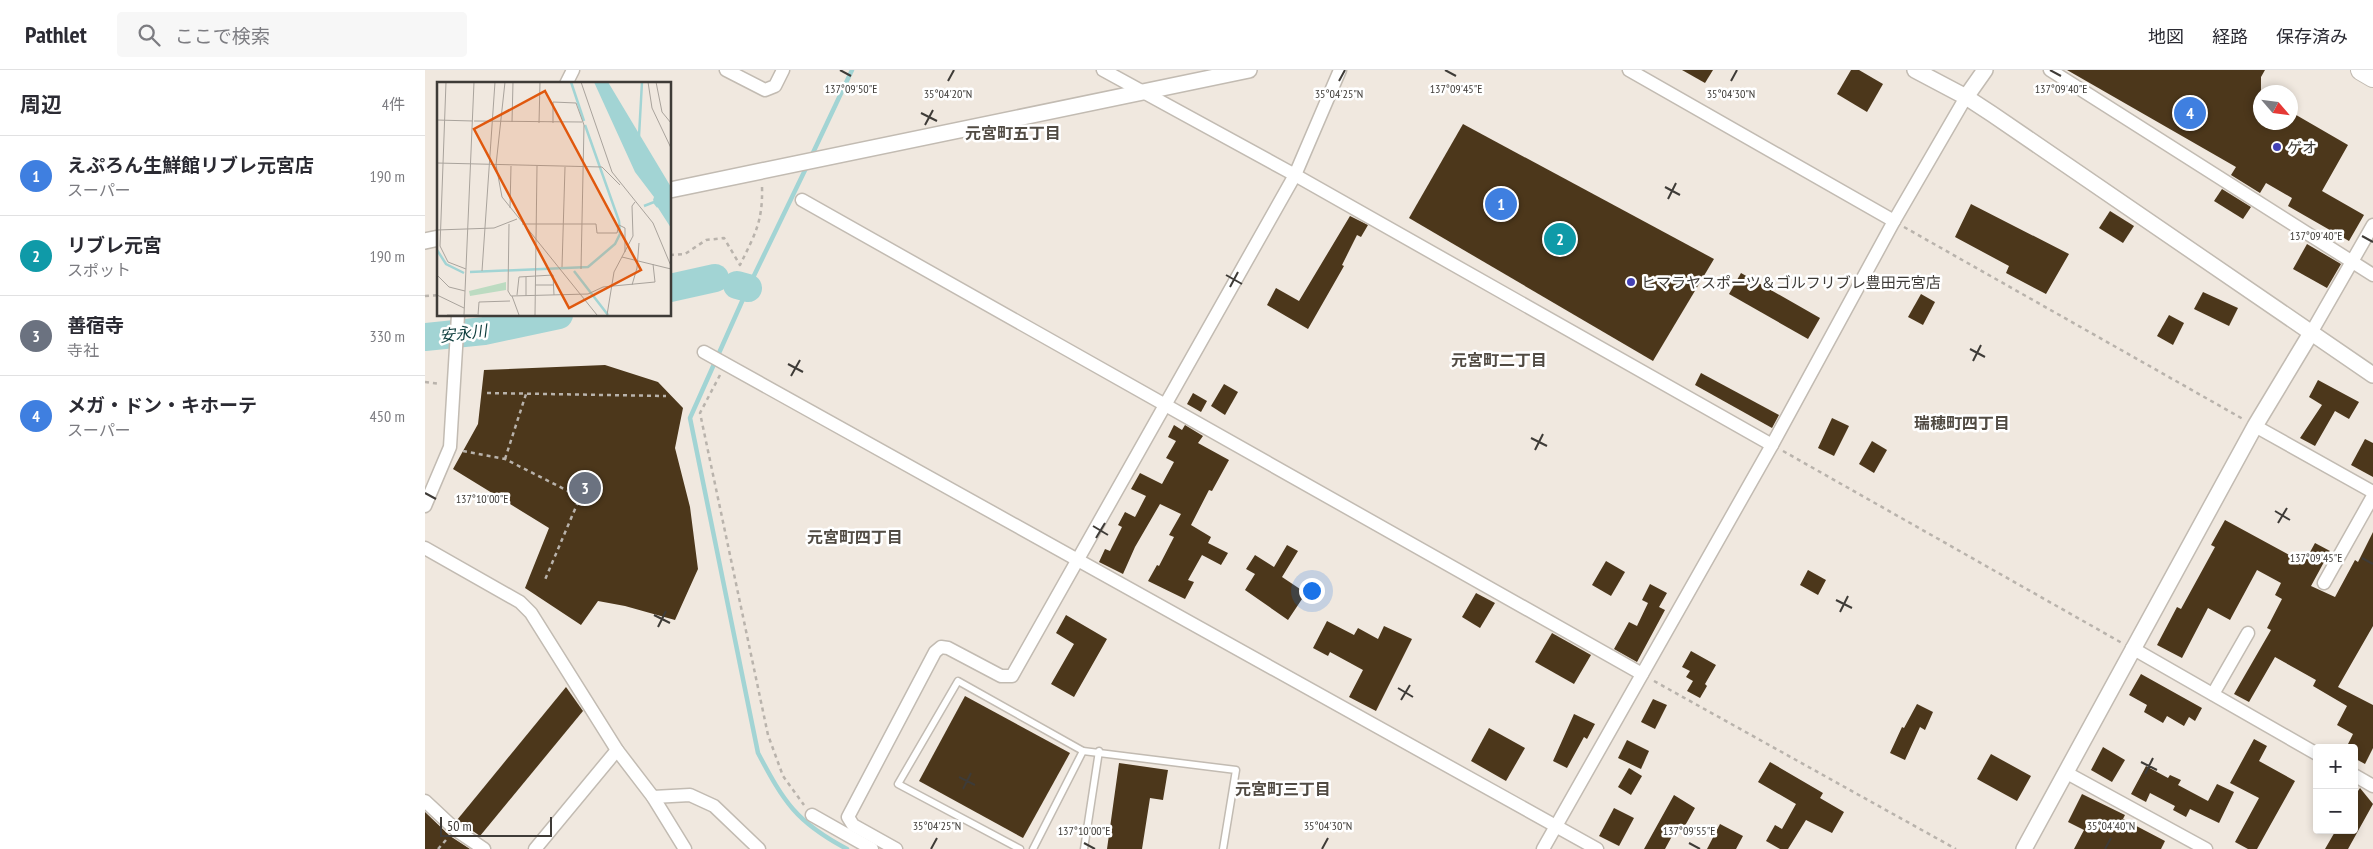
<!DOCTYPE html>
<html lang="ja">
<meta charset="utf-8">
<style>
:root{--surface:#fff;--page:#f7f7f7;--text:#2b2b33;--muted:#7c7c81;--line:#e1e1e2;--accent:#7c3aed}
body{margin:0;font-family:"PT Sans Narrow","Noto Sans JP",sans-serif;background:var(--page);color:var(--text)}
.controls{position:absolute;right:15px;bottom:15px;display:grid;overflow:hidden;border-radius:5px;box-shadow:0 2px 8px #0003}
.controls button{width:45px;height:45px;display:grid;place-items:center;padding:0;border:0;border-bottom:1px solid var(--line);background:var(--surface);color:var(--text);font:25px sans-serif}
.compass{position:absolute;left:1828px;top:15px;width:45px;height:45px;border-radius:50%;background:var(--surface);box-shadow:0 2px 8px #0003;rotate:118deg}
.scale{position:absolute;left:15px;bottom:12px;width:112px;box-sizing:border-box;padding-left:5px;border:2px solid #3e3b37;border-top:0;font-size:14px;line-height:18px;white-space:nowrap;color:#3e3b37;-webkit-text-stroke:4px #fff;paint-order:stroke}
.you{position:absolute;left:886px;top:520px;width:18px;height:18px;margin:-12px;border:4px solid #fff;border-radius:50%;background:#1a73e8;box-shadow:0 0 0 8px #1a73e833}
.badge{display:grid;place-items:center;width:32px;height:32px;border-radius:50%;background:var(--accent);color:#fff;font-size:16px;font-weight:700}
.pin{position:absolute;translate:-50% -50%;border:2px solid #fff;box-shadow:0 1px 5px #0006}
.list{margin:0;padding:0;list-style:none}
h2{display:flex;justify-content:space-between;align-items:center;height:65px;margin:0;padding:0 20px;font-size:21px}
h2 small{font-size:16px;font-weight:400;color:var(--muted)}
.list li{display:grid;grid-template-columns:32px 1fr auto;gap:15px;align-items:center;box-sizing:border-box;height:80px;padding:0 20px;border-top:1px solid var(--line)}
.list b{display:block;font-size:19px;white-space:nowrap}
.list p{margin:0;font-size:16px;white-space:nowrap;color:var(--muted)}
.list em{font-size:16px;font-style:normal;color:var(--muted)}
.icon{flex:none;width:28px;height:28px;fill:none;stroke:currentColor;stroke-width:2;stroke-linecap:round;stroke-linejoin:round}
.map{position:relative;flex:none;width:1948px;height:779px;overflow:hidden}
header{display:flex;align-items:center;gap:30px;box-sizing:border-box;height:70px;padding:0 25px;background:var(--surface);border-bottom:1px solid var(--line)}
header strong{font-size:24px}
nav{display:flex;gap:28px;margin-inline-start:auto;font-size:18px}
.search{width:350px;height:45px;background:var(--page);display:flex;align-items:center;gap:12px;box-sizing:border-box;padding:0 18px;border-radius:5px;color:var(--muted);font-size:19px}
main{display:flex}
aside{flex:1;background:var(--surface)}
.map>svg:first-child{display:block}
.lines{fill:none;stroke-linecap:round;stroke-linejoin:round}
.stream{stroke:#a2d4d4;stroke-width:4.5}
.river{stroke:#a2d4d4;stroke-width:28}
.building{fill:#4c371b}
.service-casing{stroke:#c2bbb2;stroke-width:9}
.minor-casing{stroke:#c2bbb2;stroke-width:15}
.tertiary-casing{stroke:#c2bbb2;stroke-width:18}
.trunk-casing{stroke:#c2bbb2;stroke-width:22}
.path{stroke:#b9b3ac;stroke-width:2.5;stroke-dasharray:4 4;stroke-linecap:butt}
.service{stroke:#fff;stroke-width:6}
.minor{stroke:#fff;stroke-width:12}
.tertiary{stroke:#fff;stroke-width:15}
.trunk{stroke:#fff;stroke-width:20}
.ticks{fill:none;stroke:#3e3b37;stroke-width:2}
.poi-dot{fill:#4341b6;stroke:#fff;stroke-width:2}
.labels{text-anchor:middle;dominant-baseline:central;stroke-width:5;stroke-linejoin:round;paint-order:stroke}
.poi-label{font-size:15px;fill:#3e3b37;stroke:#fff;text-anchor:start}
.neighbourhood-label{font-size:16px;font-weight:bold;fill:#514b43;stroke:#fff}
.water-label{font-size:16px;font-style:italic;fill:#0d3d3d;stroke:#fff}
.inset-river{fill:none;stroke:#a2d4d4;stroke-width:2.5}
.inset-road{fill:none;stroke:#a9a39c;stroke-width:1}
.view{fill:#e0580e;fill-opacity:0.15;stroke:#e0580e;stroke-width:2.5}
.inset-edge{fill:none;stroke:#3e3b37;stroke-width:2.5}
.ticks-label{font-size:12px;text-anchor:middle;fill:#3e3b37;stroke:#fff;stroke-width:5;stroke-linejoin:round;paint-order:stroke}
</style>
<header>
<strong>Pathlet</strong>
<div class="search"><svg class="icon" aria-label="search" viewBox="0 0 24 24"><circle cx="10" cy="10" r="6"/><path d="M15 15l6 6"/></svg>ここで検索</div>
<nav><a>地図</a><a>経路</a><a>保存済み</a></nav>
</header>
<main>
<aside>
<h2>周辺<small>4件</small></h2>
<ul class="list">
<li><span class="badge" style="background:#3f7fe0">1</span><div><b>えぷろん生鮮館リブレ元宮店</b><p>スーパー</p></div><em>190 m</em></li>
<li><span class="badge" style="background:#0f9aa8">2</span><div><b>リブレ元宮</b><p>スポット</p></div><em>190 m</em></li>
<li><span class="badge" style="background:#6b7280">3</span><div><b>善宿寺</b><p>寺社</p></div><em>330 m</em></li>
<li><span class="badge" style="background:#3f7fe0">4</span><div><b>メガ・ドン・キホーテ</b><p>スーパー</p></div><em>450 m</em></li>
</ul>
</aside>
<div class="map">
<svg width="1948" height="779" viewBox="0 0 1948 779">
<rect width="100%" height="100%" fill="#f0e8df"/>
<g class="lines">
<g class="stream">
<polyline points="386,87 427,0"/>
<path d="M382 96 323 218 265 348 333 683C359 732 371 752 422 779"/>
</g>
<g class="river">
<polyline points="312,215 323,218"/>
<polyline points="245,218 290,208"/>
<polyline points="0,267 59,261 134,245"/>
</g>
</g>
<g class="building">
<polygon points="1257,0 1288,0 1280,13"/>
<polygon points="1426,0 1434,0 1458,14 1442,42 1412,24"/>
<polygon points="1642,0 1840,0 1836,7 1836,52 1866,52 1866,42 1923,75 1897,121 1939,145 1924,171 1863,136 1867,128 1841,113 1835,123 1806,105 1811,97"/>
<polygon points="1038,54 1289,189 1228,291 984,148"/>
<polygon points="1797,119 1826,137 1818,149 1789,131"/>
<polygon points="1546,134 1644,184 1621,224 1581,203 1584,196 1530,167"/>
<polygon points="1685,141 1709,156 1698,173 1674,158"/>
<polygon points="925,146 943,155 936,167 932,165 917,195 919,196 883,259 842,235 851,218 874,231"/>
<polygon points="1882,174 1916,194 1902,218 1868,199"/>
<polygon points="1316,203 1395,248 1383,269 1304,224"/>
<polygon points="1778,222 1813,238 1804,256 1769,239"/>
<polygon points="1496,224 1510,232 1498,255 1483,247"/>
<polygon points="1744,245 1759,253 1748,275 1732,266"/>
<polygon points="180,295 233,312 258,338 250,378 265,437 273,499 250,550 200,536 173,531 156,555 100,518 124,458 28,399 53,354 59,300"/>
<polygon points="1276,303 1354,345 1347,358 1270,315"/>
<polygon points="1893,310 1934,332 1924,349 1910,341 1890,376 1875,368 1897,335 1884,327"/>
<polygon points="799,314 813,322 800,345 786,336"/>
<polygon points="768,323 782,331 776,342 762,334"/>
<polygon points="1407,348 1424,356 1409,386 1393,378"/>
<polygon points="749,355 757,360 760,355 778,366 773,373 804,390 787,421 784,420 766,455 786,467 783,473 803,483 796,495 777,485 763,510 769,512 760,529 723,511 732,495 734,496 749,467 744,465 756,444 735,434 710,477 698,504 674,492 680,479 685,481 697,457 693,455 700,442 710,447 721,426 706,419 715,403 737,414 749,392 741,388 751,371 743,367"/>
<polygon points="1940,369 1948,373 1948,407 1926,395"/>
<polygon points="1447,371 1462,380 1449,403 1434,394"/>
<polygon points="1800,450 1879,493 1890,473 1905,481 1886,516 1910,527 1930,490 1933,492 1948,462 1948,556 1913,617 1948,635 1948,678 1940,694 1929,688 1929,678 1922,676 1928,664 1912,655 1922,636 1888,616 1891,610 1850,587 1824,632 1809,624 1846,560 1842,558 1857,529 1850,525 1856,513 1832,500 1805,550 1783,538 1757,588 1732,575 1752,537 1756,539 1790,477 1786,475"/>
<polygon points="862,475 873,481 857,507 881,523 863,550 820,520 830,504 821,499 830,485 849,497"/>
<polygon points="1181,491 1200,502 1186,526 1167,515"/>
<polygon points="1383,500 1401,510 1393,525 1375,515"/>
<polygon points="1225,514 1242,523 1234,537 1240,540 1212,592 1189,579 1204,552 1212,556 1223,533 1217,530"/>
<polygon points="1051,523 1070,533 1055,558 1037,547"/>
<polygon points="641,545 682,569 649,627 626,614 649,574 631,563"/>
<polygon points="902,551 929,565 933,558 953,569 959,556 987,569 951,641 924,627 938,600 905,582 903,586 888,578"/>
<polygon points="1127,563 1166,585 1149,614 1110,592"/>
<polygon points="1266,581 1291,595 1280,614 1282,616 1275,628 1262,621 1268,611 1261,607 1265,601 1257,597"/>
<polygon points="1716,604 1777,638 1770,651 1764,647 1759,656 1742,646 1738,653 1719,642 1722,635 1704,625"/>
<polygon points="141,617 158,641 55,766 32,750"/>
<polygon points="540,626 645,683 598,768 494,711"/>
<polygon points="1228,629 1242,635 1230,659 1216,652"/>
<polygon points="1492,634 1508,642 1500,660 1495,657 1480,690 1465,683 1477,657 1479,658"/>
<polygon points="1149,644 1170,654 1162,669 1159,667 1142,698 1128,691"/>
<polygon points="1064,658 1100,678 1081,711 1046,691"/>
<polygon points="1829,669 1842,676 1834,691 1870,711 1832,779 1823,779 1810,772 1834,728 1805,713"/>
<polygon points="1202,670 1224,681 1216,699 1193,688"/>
<polygon points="1678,677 1700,690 1687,712 1666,700"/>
<polygon points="1566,684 1606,706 1592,731 1552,709"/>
<polygon points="1345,692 1398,723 1395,728 1419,742 1407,763 1381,750 1363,779 1355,779 1341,771 1350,755 1357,759 1371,734 1333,712"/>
<polygon points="694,693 743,700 738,730 725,728 717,779 682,779"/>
<polygon points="1721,696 1743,708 1745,705 1756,710 1753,715 1783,731 1792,714 1809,722 1794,753 1765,739 1761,747 1748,740 1750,736 1725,723 1721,732 1706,724"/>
<polygon points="1204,698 1217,706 1206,725 1193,717"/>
<polygon points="1935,718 1948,734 1923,779 1900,779 1911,760 1929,760 1929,727"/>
<polygon points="1657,724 1700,745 1698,749 1740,771 1736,779 1649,779 1659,760 1643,752"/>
<polygon points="1249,725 1270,738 1257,761 1252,757 1240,779 1219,779"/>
<polygon points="1189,738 1209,748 1194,776 1174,766"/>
<polygon points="0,742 25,766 45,779 0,779"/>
<polygon points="1295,754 1318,766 1311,779 1282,779"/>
</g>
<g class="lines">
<g class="service-casing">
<g id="service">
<polyline points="595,779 473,714 533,611 658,681 811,700 798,779"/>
<polyline points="608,779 658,681"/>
<polyline points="659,779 674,681"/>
</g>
</g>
<g class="minor-casing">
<g id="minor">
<polyline points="301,0 340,20 350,16 358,0"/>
<polyline points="678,0 870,105 1347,375"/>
<polyline points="1204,0 1469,151"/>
<polyline points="1625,0 1948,205"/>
<polyline points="141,14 148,0"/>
<polyline points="377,130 1217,604"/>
<polyline points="1886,263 1948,155"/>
<polyline points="279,282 1172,779"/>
<polyline points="1830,356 1948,422"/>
<polyline points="0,436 25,377 33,245"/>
<polyline points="0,478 95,532 106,543 192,680 228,727 260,779"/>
<polyline points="1899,513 1948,426"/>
<polyline points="1707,578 1892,684"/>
<polyline points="1788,624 1823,563"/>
<polyline points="1640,702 1781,779"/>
<polyline points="1929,705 1948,716"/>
<polyline points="228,727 265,725 289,736 334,779"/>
<polyline points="0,731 31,760 59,779"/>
<polyline points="387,745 447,779"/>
<polyline points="110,779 192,680"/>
<polyline points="471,779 428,755 423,747 510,582 516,577 523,578 576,606 587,606 870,105 915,0"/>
<polyline points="1118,779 1347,375 1469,151 1541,27"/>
</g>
</g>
<g class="tertiary-casing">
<g id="tertiary">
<polyline points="1490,0 1541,27 1567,44 1948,305"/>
<polyline points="1541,27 1560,0"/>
<polyline points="245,120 824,0"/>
<polyline points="0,171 14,168"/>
<polyline points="1599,779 1830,356 1886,263"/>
</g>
</g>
<g class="trunk-casing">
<polyline id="trunk" points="1936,0 1948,7"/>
</g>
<g class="path">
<polyline points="1479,157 1818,349"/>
<path d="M245 185 260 184 281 170 299 168 315 195C330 164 338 152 337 116"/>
<polyline points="0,226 14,225"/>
<polyline points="295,305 275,343 343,665 358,706 379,735"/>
<polyline points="0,312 15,314"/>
<polyline points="62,323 241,326"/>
<polyline points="38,381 80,389 147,423 153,432 119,512"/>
<polyline points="1358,381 1697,573"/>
<polyline points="80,389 101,324"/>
<polyline points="1229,611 1531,779"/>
<polyline points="13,779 21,770"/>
</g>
<use href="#service" class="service"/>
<use href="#minor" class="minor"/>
<use href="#tertiary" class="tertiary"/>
<use href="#trunk" class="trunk"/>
</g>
<path class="ticks" d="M415 0 426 6M1020 0 1031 6M1625 0 1636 6M523 11 529 0M914 11 920 0M1306 11 1312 0M496 43 512 51M500 55 508 40M1240 117 1255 125M1243 129 1251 113M1937 166 1948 172M801 205 817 214M805 217 813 202M1545 279 1560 287M1548 291 1556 275M363 294 378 302M366 306 375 290M1106 368 1122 376M1110 380 1118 364M0 423 11 429M1850 441 1865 450M1853 453 1862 438M668 456 683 465M671 468 680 453M1937 488 1948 494M1411 530 1427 538M1415 542 1423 526M229 545 245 553M233 557 241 541M973 618 988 627M976 630 985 615M1716 692 1732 700M1720 704 1728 688M534 707 550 715M538 719 546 703M659 773 670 779M1264 773 1275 779M506 779 512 768M897 779 903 768M1680 779 1686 768"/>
<g class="poi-dot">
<circle cx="1852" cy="77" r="5"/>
<circle cx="1206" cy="212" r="5"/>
</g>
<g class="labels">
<g class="poi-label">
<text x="1862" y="77">ゲオ</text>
<text x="1216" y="212">ヒマラヤスポーツ＆ゴルフリブレ豊田元宮店</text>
</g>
<g class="neighbourhood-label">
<text x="588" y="63">元宮町五丁目</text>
<text x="1074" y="290">元宮町二丁目</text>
<text x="1537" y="353">瑞穂町四丁目</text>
<text x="430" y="467">元宮町四丁目</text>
<text x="858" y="719">元宮町三丁目</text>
</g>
<g class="water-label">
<text transform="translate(38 263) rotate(-7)">安永川</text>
</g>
</g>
<g transform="translate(12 12)">
<rect width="234" height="234" fill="#f0e8df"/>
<path d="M69 200V208L33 214 32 209Z" fill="#bcdbc1"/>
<path d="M157 0H171L234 105V146L216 118 217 115 198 90Z" fill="#a2d4d4"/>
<path class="inset-river" d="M134 0 147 39M202 54 205 0M207 124 217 120 221 125M0 168 9 182 27 191M137 189 171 233M33 190 151 185 178 162 183 152 182 139 148 43"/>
<path class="inset-road" d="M9 0 3 164 11 180 29 187M68 0 59 83 65 115 160 233M144 0 175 90 216 141 234 184M211 0 215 26 234 66M219 0 225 30 234 41M0 38 36 39M37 39 145 40M75 40 76 0M102 41 103 0M116 41V20L139 21 147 43 144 187M0 81 165 85 183 103M73 126 74 84M72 142 71 209 74 214 151 212 166 205 218 200 216 182M85 142H159L160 151H180L182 143M182 143 188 146V170M0 148 57 146 80 137M185 175 234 187M125 185 128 85M45 189 58 0M0 193 12 205 28 209M98 203H117M195 203 200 186 202 161M0 213 27 226M80 213 82 195 116 193 117 213M75 214 82 233M89 214V195M10 233H40M27 233 37 0M41 233 42 220 73 219M98 233 100 84M170 233 177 190 196 154 195 124 198 120"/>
<path class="view" d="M108 9 204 188 132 226 37 47Z"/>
<rect width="234" height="234" class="inset-edge"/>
</g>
<g class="ticks-label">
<text x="426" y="23">137°09'50"E</text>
<text x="1031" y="23">137°09'45"E</text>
<text x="1636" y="23">137°09'40"E</text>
<text x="523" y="28">35°04'20"N</text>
<text x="914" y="28">35°04'25"N</text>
<text x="1306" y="28">35°04'30"N</text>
<text x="1891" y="170">137°09'40"E</text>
<text x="57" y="433">137°10'00"E</text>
<text x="1891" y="492">137°09'45"E</text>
<text x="512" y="760">35°04'25"N</text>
<text x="903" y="760">35°04'30"N</text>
<text x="1686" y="760">35°04'40"N</text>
<text x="659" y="765">137°10'00"E</text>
<text x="1264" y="765">137°09'55"E</text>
</g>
</svg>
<div class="controls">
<button>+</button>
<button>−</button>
</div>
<svg class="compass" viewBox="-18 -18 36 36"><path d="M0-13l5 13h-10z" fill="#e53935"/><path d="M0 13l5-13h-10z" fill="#7c7c81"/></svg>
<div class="scale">50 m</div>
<div class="you"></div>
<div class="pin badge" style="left:1076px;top:134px;background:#3f7fe0">1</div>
<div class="pin badge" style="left:1135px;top:169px;background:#0f9aa8">2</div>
<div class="pin badge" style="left:160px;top:418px;background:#6b7280">3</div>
<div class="pin badge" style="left:1765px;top:43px;background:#3f7fe0">4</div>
</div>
</main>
